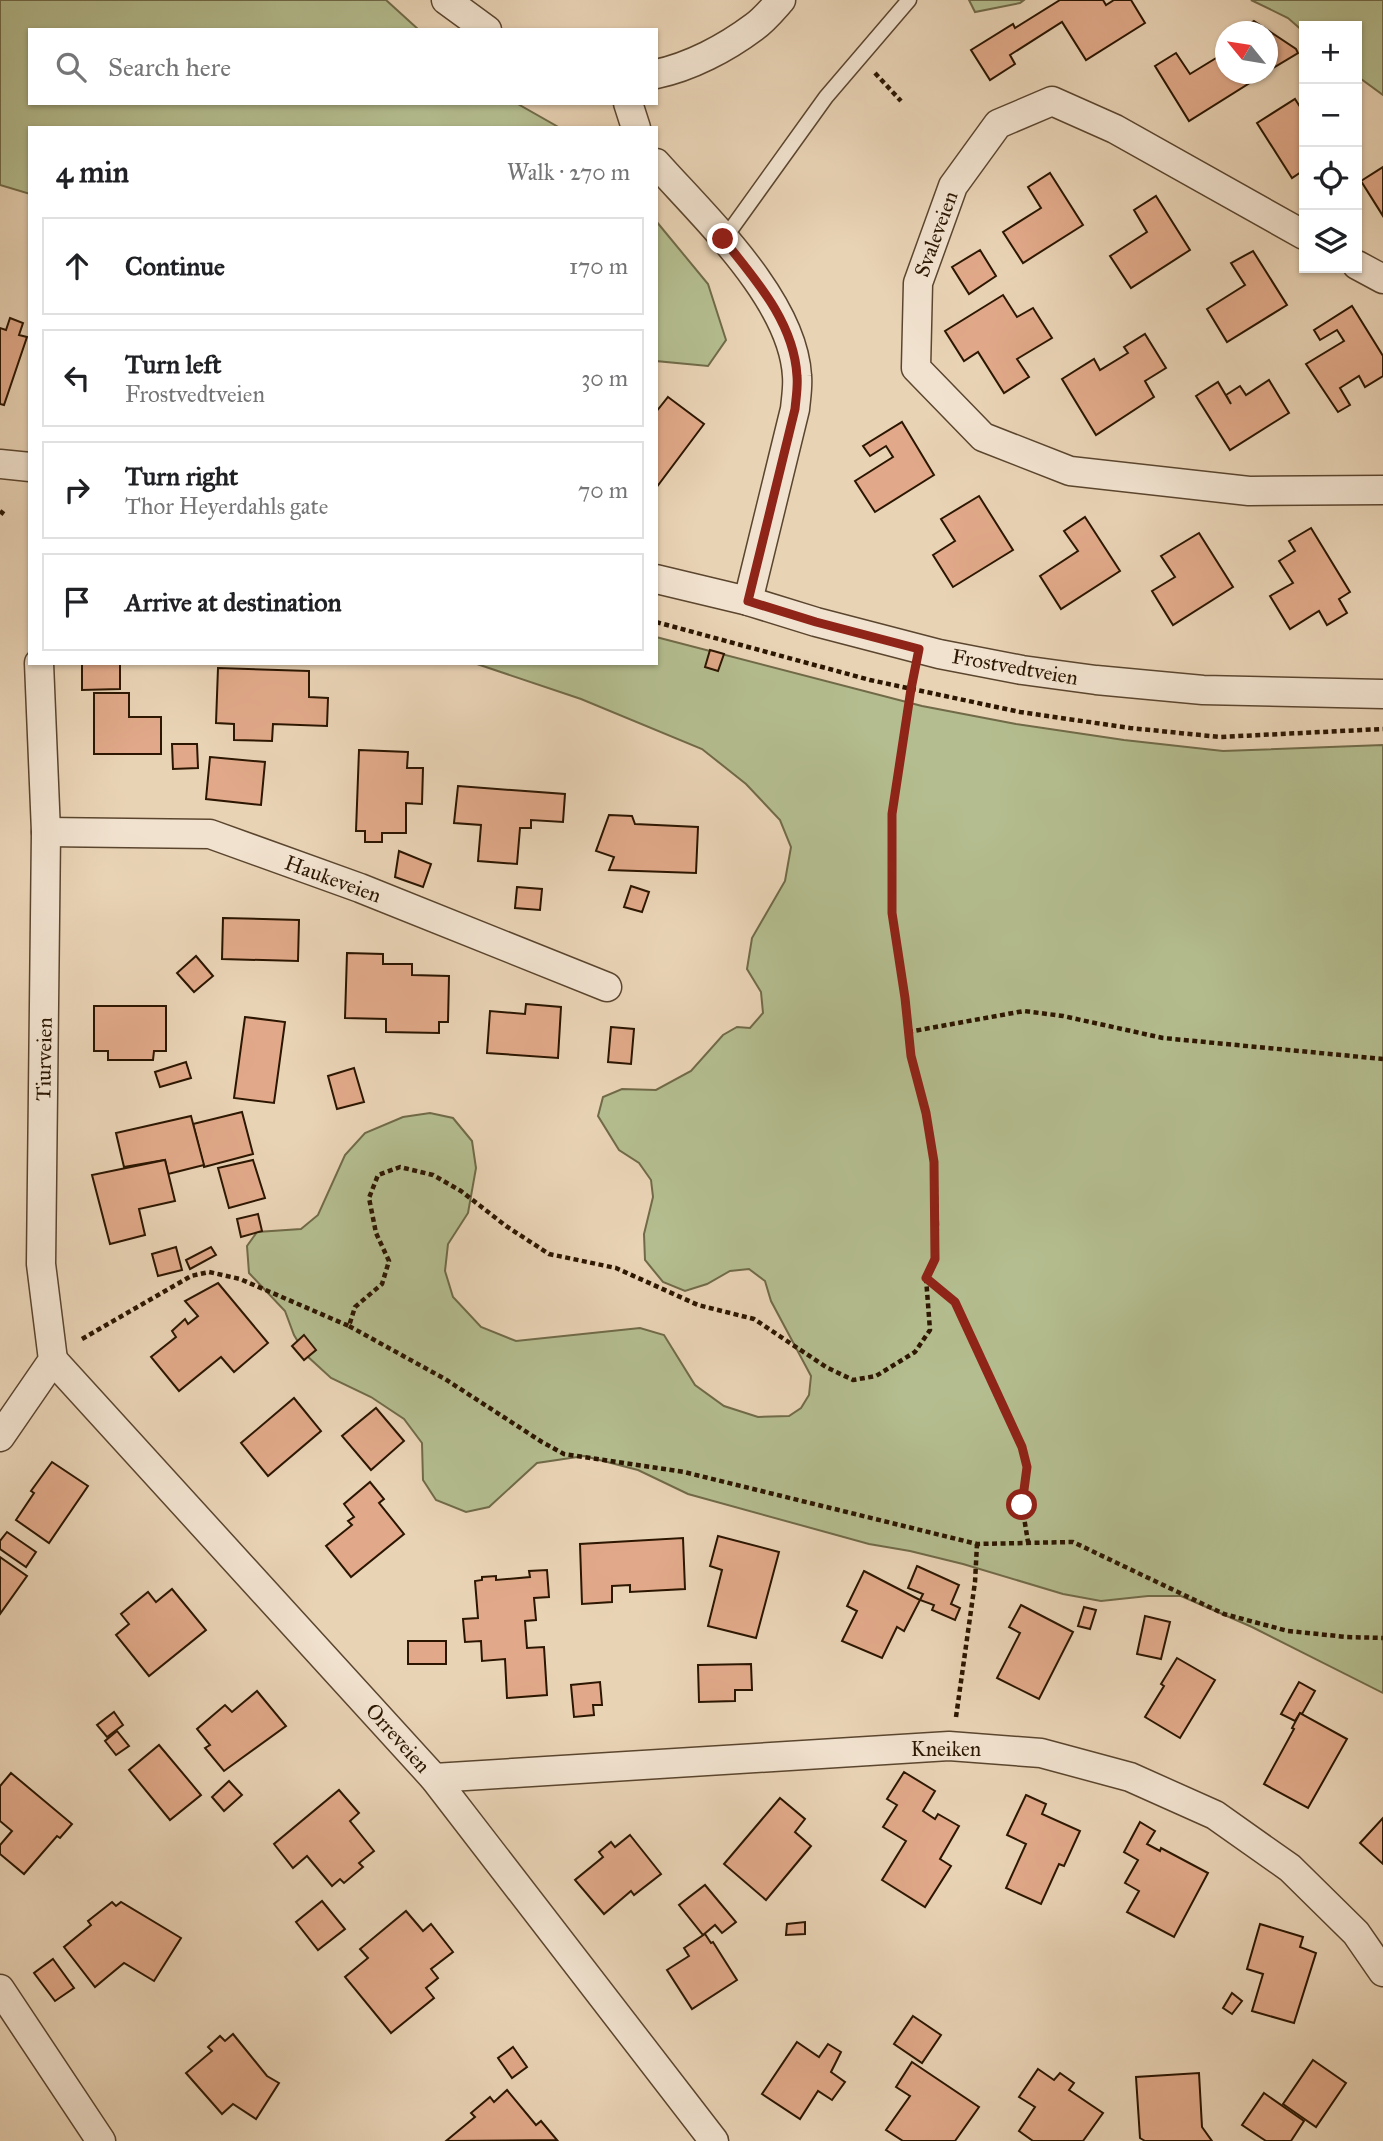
<!DOCTYPE html>
<meta charset="utf-8">
<style>
:root{--surface:#fff;--page:#f6f6f6;--text:#202124;--muted:#757577;--line:#e0e0e0}
body{margin:0;font-family:"IM FELL Great Primer",serif;background:var(--page);color:var(--text)}
.controls{position:absolute;right:21px;top:21px;display:grid;overflow:hidden;border-radius:0px;box-shadow:0 2px 5px #0004}
.controls button{width:63px;height:63px;display:grid;place-items:center;padding:0;border:0;border-bottom:2px solid var(--line);background:var(--surface);color:var(--text);font:35px sans-serif}
.compass{position:absolute;left:1215px;top:21px;width:63px;height:63px;border-radius:50%;background:var(--surface);box-shadow:0 2px 5px #0004;rotate:300deg}
.stop{position:absolute;width:21px;height:21px;margin:-16px;border:5px solid #8f2418;border-radius:50%;background:#fff}
.stop.end{background:#8f2418;border-color:#fff;box-shadow:0 2px 7px #0008}
.list{margin:0;padding:0;list-style:none}
h2{display:flex;justify-content:space-between;align-items:center;height:91px;margin:0;padding:0 28px;font-size:30px}
h2 small{font-size:23px;font-weight:400;color:var(--muted)}
.list li{display:grid;grid-template-columns:46px 1fr auto;gap:21px;align-items:center;box-sizing:border-box;height:98px;margin:0 14px 14px;padding:0 14px;border:2px solid var(--line);border-radius:0px}
.list b{display:block;font-size:26px;white-space:nowrap}
.list p{margin:0;font-size:23px;white-space:nowrap;color:var(--muted)}
.list em{font-size:23px;font-style:normal;color:var(--muted)}
.icon{flex:none;width:38px;height:38px;fill:none;stroke:currentColor;stroke-width:2;stroke-linecap:round;stroke-linejoin:round}
.map{position:relative;flex:none;width:1383px;height:2141px;overflow:hidden}
.search{position:absolute;background:var(--surface);box-shadow:0 2px 5px #0004;left:28px;top:28px;width:630px;height:77px;display:flex;align-items:center;gap:18px;box-sizing:border-box;padding:0 24px;border-radius:0px;color:var(--muted);font-size:26px}
.panel{position:absolute;background:var(--surface);box-shadow:0 2px 5px #0004;left:28px;top:126px;width:630px;height:539px;border-radius:0px}
.map>svg:first-child{display:block}
.green{fill:#b4bd8f;stroke:#706a48;stroke-width:2}
.building{fill:#e1a989;stroke:#2c1601;stroke-width:2}
.lines{fill:none;stroke-linecap:round;stroke-linejoin:round}
.service-casing{stroke:#5b452e;stroke-width:17}
.minor-casing{stroke:#5b452e;stroke-width:31}
.path{stroke:#2c1601;stroke-width:4.5;stroke-dasharray:5 3.5;stroke-linecap:butt}
.service{stroke:#f1e2cf;stroke-width:14}
.minor{stroke:#f1e2cf;stroke-width:28}
.route{stroke:#8f2418;stroke-width:9}
.labels{text-anchor:middle;dominant-baseline:central;stroke-width:5;stroke-linejoin:round;paint-order:stroke}
.street-label{font-size:21px;fill:#2c1601;stroke:#f1e2cf}
</style>
<div class="map">
<svg width="1383" height="2141" viewBox="0 0 1383 2141">
<rect width="100%" height="100%" fill="#e9d3b5"/>
<filter id="stains"><feTurbulence type="fractalNoise" baseFrequency=".00286" numOctaves="4"/><feColorMatrix values="0 0 0 0 .2 0 0 0 0 .09 0 0 0 0 .02 0 0 0 .5 -.17"/></filter>
<radialGradient id="worn" r=".72"><stop offset=".6" stop-color="#630" stop-opacity="0"/><stop offset="1" stop-color="#630" stop-opacity=".3"/></radialGradient>
<g class="green">
<polygon points="0,0 386,0 419,30 30,30 30,103 516,103 560,128 30,128 30,194 0,185"/>
<polygon points="969,0 1024,0 1020,3 975,12"/>
<polygon points="1251,0 1383,0 1383,95 1357,76 1357,26 1304,26 1304,32 1288,18"/>
<polygon points="656,221 708,284 726,340 708,366 656,361"/>
<polygon points="656,637 922,706 1016,724 1124,740 1223,751 1383,745 1383,1693 1252,1627 1181,1596 1148,1596 1101,1601 1063,1594 963,1564 910,1551 869,1544 688,1494 638,1470 584,1456 537,1463 489,1507 466,1512 436,1500 423,1480 422,1443 404,1419 371,1397 331,1378 306,1355 294,1335 285,1311 249,1273 247,1246 257,1232 301,1229 318,1215 345,1155 365,1133 403,1117 430,1113 453,1118 472,1141 476,1168 468,1213 448,1244 445,1271 453,1297 481,1327 516,1341 640,1328 664,1335 695,1385 724,1406 758,1417 789,1416 801,1408 809,1395 811,1376 771,1301 765,1281 749,1269 730,1271 707,1284 685,1291 663,1282 645,1260 644,1234 653,1197 651,1180 639,1163 619,1150 598,1116 603,1097 622,1089 656,1090 691,1071 723,1035 737,1027 750,1028 763,1013 761,992 747,969 752,938 785,881 791,847 780,820 746,784 702,749 581,699 474,663 656,663"/>
</g>
<g class="building">
<polygon points="1060,0 1103,0 1106,5 1114,0 1131,0 1145,23 1086,60 1062,22 1010,55 1015,64 990,80 971,50 1013,24 1015,28"/>
<polygon points="1254,21 1296,49 1298,53 1268,71 1268,32 1238,32"/>
<polygon points="1226,52 1226,74 1264,74 1189,121 1155,66 1176,53 1190,74"/>
<polygon points="1295,99 1304,113 1304,170 1292,178 1257,123"/>
<polygon points="1383,167 1383,216 1361,181"/>
<polygon points="1050,173 1083,225 1023,263 1003,232 1041,208 1028,187"/>
<polygon points="1156,196 1190,250 1131,288 1110,256 1147,232 1134,210"/>
<polygon points="980,250 996,276 969,294 952,267"/>
<polygon points="1253,251 1287,305 1227,342 1207,309 1245,285 1231,263"/>
<polygon points="1003,295 1017,317 1033,308 1052,338 1017,359 1029,377 1004,393 978,352 964,361 945,331"/>
<polygon points="1352,306 1383,356 1383,376 1365,387 1359,376 1340,388 1350,405 1338,412 1306,364 1344,341 1337,330 1320,340 1314,330"/>
<polygon points="10,318 23,323 19,335 27,337 4,405 0,404 0,328 6,330"/>
<polygon points="1145,334 1166,368 1145,381 1154,397 1096,435 1062,379 1094,359 1100,370 1128,353 1124,347"/>
<polygon points="1269,380 1289,413 1230,450 1196,396 1218,382 1231,404 1226,395 1240,386 1246,395"/>
<polygon points="668,397 704,424 656,488 656,412"/>
<polygon points="902,422 934,475 875,512 855,481 893,457 886,446 870,456 863,446"/>
<polygon points="979,496 1013,550 953,587 933,555 955,541 941,519"/>
<polygon points="1085,517 1120,571 1061,609 1040,576 1078,551 1064,531"/>
<polygon points="1311,528 1350,592 1339,599 1347,613 1327,625 1319,611 1290,629 1270,596 1293,583 1279,561 1295,551 1289,541"/>
<polygon points="1199,533 1233,587 1173,625 1152,591 1175,577 1161,556"/>
<polygon points="710,650 724,654 718,671 705,667"/>
<polygon points="82,663 120,663 120,689 82,690"/>
<polygon points="218,668 309,671 309,697 328,698 327,726 273,724 272,741 234,740 234,724 216,723"/>
<polygon points="94,693 129,693 129,717 161,717 161,754 94,754"/>
<polygon points="172,744 197,744 198,768 173,769"/>
<polygon points="359,750 408,752 407,768 423,768 422,804 406,803 406,833 382,833 382,842 365,842 365,831 356,831"/>
<polygon points="210,757 265,762 261,805 206,799"/>
<polygon points="458,786 565,794 563,822 531,820 531,828 520,828 517,864 478,861 481,825 454,823"/>
<polygon points="609,815 632,816 635,824 698,827 696,873 609,870 614,857 596,851"/>
<polygon points="399,851 431,864 423,887 395,877"/>
<polygon points="631,886 649,892 642,912 624,907"/>
<polygon points="517,887 542,889 540,910 515,908"/>
<polygon points="223,918 299,920 298,961 222,959"/>
<polygon points="347,953 383,954 383,964 412,964 412,975 449,976 448,1022 439,1022 439,1033 386,1032 386,1019 345,1018"/>
<polygon points="196,956 213,976 194,992 177,973"/>
<polygon points="526,1004 561,1007 558,1058 487,1053 490,1011 525,1014"/>
<polygon points="94,1006 166,1006 166,1051 154,1051 153,1060 108,1060 108,1051 94,1051"/>
<polygon points="245,1017 285,1022 274,1103 234,1098"/>
<polygon points="611,1027 634,1029 631,1064 608,1062"/>
<polygon points="186,1062 191,1078 160,1087 155,1072"/>
<polygon points="354,1068 364,1102 337,1109 328,1076"/>
<polygon points="242,1112 253,1154 204,1167 193,1124"/>
<polygon points="191,1116 204,1165 168,1174 165,1160 124,1167 116,1133"/>
<polygon points="165,1160 175,1201 139,1209 145,1235 110,1244 92,1175"/>
<polygon points="253,1160 265,1198 229,1208 218,1168"/>
<polygon points="258,1214 262,1231 241,1237 237,1219"/>
<polygon points="176,1247 182,1270 158,1276 152,1254"/>
<polygon points="211,1247 216,1255 190,1269 186,1260"/>
<polygon points="218,1283 268,1343 234,1372 221,1357 179,1391 151,1357 176,1337 172,1331 185,1319 188,1324 198,1316 185,1301"/>
<polygon points="304,1335 316,1350 304,1360 292,1346"/>
<polygon points="294,1398 321,1431 268,1476 241,1443"/>
<polygon points="376,1408 404,1441 371,1470 342,1436"/>
<polygon points="52,1462 88,1486 49,1543 16,1520 34,1493 31,1491"/>
<polygon points="370,1482 384,1499 379,1503 404,1534 351,1577 326,1546 352,1525 348,1521 354,1517 344,1504"/>
<polygon points="7,1532 36,1552 26,1567 0,1549 0,1541"/>
<polygon points="718,1536 779,1552 756,1638 708,1626 722,1570 710,1566"/>
<polygon points="683,1538 685,1589 630,1592 630,1585 612,1586 612,1602 582,1604 580,1544"/>
<polygon points="0,1557 27,1576 0,1614"/>
<polygon points="917,1566 959,1585 951,1604 960,1608 955,1620 932,1610 934,1605 920,1600 923,1594 908,1588"/>
<polygon points="547,1570 549,1597 534,1598 536,1620 525,1621 527,1648 544,1647 547,1695 507,1698 505,1659 482,1661 481,1641 465,1642 463,1619 478,1618 475,1581 482,1580 482,1577 496,1576 496,1580 530,1577 529,1571"/>
<polygon points="864,1571 920,1600 904,1631 897,1627 882,1658 842,1641 857,1611 847,1606"/>
<polygon points="172,1589 206,1630 149,1676 116,1635 129,1624 121,1614 148,1592 156,1602"/>
<polygon points="1021,1605 1073,1632 1039,1699 997,1678 1020,1633 1009,1627"/>
<polygon points="1084,1607 1096,1610 1090,1629 1078,1626"/>
<polygon points="1145,1616 1170,1622 1161,1659 1137,1654"/>
<rect x="408" y="1641" width="38" height="23"/>
<polygon points="1177,1658 1215,1680 1180,1738 1145,1717 1164,1686 1161,1684"/>
<polygon points="751,1664 752,1690 735,1690 735,1701 699,1702 698,1665"/>
<polygon points="600,1682 602,1705 593,1705 594,1715 574,1717 571,1685"/>
<polygon points="1299,1682 1315,1691 1302,1714 1300,1713 1295,1721 1281,1714"/>
<polygon points="257,1691 286,1726 224,1771 205,1748 210,1745 197,1729 225,1705 232,1712"/>
<polygon points="114,1712 123,1725 107,1737 97,1725"/>
<polygon points="1300,1713 1347,1739 1308,1808 1264,1784 1294,1729 1292,1728"/>
<polygon points="117,1731 129,1746 116,1755 105,1741"/>
<polygon points="159,1745 201,1795 170,1820 129,1770"/>
<polygon points="904,1772 935,1791 923,1811 935,1819 938,1814 959,1826 940,1859 951,1866 925,1907 882,1880 906,1841 883,1827 897,1805 887,1799"/>
<polygon points="11,1773 72,1824 60,1838 57,1836 24,1874 0,1854 0,1845 12,1831 0,1821 0,1786"/>
<polygon points="229,1781 242,1795 224,1811 212,1797"/>
<polygon points="339,1790 359,1813 350,1821 374,1851 359,1863 363,1867 344,1883 340,1879 332,1886 307,1856 293,1868 274,1844"/>
<polygon points="1026,1795 1046,1804 1042,1814 1080,1831 1064,1866 1059,1864 1041,1904 1006,1888 1026,1844 1007,1835"/>
<polygon points="780,1798 805,1819 795,1832 811,1846 766,1900 724,1864"/>
<polygon points="1383,1818 1383,1864 1360,1843"/>
<polygon points="1140,1822 1155,1831 1147,1844 1160,1851 1161,1848 1208,1873 1174,1937 1127,1912 1139,1891 1125,1883 1138,1860 1124,1852"/>
<polygon points="630,1835 661,1874 634,1895 631,1891 604,1914 575,1880 603,1857 599,1852 611,1842 615,1847"/>
<polygon points="705,1885 736,1922 722,1933 715,1925 703,1935 679,1905"/>
<polygon points="322,1901 345,1929 318,1950 296,1922"/>
<polygon points="112,1902 116,1906 121,1902 181,1938 154,1981 124,1963 95,1987 64,1947 91,1925 88,1921"/>
<polygon points="406,1911 423,1931 431,1924 453,1952 431,1969 438,1978 426,1988 434,1998 391,2033 345,1977 368,1958 360,1949"/>
<polygon points="805,1922 805,1934 786,1935 787,1924"/>
<polygon points="1260,1924 1303,1937 1300,1947 1316,1953 1294,2023 1252,2011 1263,1974 1247,1969"/>
<polygon points="705,1934 711,1943 713,1942 737,1980 692,2009 667,1970 689,1956 684,1948"/>
<polygon points="53,1959 74,1988 55,2001 34,1973"/>
<polygon points="1232,1993 1242,2001 1232,2014 1223,2008"/>
<polygon points="913,2016 941,2035 922,2063 894,2044"/>
<polygon points="233,2034 267,2076 279,2083 256,2119 233,2104 222,2114 186,2073 212,2051 208,2047 220,2036 225,2041"/>
<polygon points="797,2042 819,2057 828,2044 841,2052 831,2072 845,2082 832,2100 818,2091 800,2119 762,2094"/>
<polygon points="513,2047 527,2067 512,2078 498,2058"/>
<polygon points="1313,2060 1346,2083 1316,2127 1283,2104"/>
<polygon points="912,2062 979,2107 955,2141 903,2141 886,2130 910,2096 896,2087"/>
<polygon points="1038,2069 1054,2080 1060,2073 1074,2083 1069,2090 1103,2113 1083,2141 1033,2141 1019,2131 1035,2107 1019,2097"/>
<polygon points="1199,2073 1202,2127 1212,2141 1145,2141 1140,2138 1136,2077"/>
<polygon points="507,2090 536,2125 541,2121 557,2140 446,2141 475,2117 471,2113 490,2097 494,2102"/>
<polygon points="1264,2093 1304,2121 1291,2141 1266,2141 1242,2125"/>
</g>
<g class="lines">
<g class="service-casing">
<polyline id="service" points="724,239 826,97 909,0"/>
</g>
<g class="minor-casing">
<g id="minor">
<polyline points="446,0 487,30"/>
<path d="M656 74C690 67 726 48 754 27 764 20 773 9 781 0"/>
<polyline points="628,103 636,128"/>
<path d="M656 163C705 218 793 300 797 376 798 387 796 398 795 409L748 601"/>
<polyline points="1304,235 1115,129 1052,101 998,124 953,186 918,283 916,368 983,437 1070,471 1249,491 1383,490"/>
<polyline points="1357,265 1383,279"/>
<polyline points="0,464 30,467"/>
<polyline points="656,579 748,601 816,622 939,654 1022,670 1096,680 1203,690 1383,694"/>
<polyline points="46,832 210,834 360,888 607,987"/>
<polyline points="53,1360 434,1778 714,2141"/>
<polyline points="0,1437 53,1360 41,1264 46,832 39,663"/>
<polyline points="434,1778 949,1746 1041,1753 1130,1777 1215,1815 1290,1868 1356,1933 1383,1972"/>
<polyline points="0,1989 101,2141"/>
</g>
</g>
<g class="path">
<polyline points="875,73 901,101"/>
<polyline points="0,511 5,515"/>
<polyline points="656,622 870,680 1020,712 1130,728 1220,737 1383,729"/>
<polyline points="908,1032 1024,1011 1063,1016 1163,1038 1383,1059"/>
<polyline points="927,1279 955,1302 1022,1447 1027,1467 1022,1505 1028,1542"/>
<polyline points="349,1326 445,1379 542,1442 564,1454 684,1472 977,1544 1073,1542 1224,1614 1288,1631 1347,1637 1383,1638"/>
<polyline points="82,1339 191,1276 209,1272 240,1279 349,1326 355,1307 382,1284 389,1261 376,1233 369,1198 378,1175 400,1167 433,1175 461,1191 506,1226 549,1254 616,1268 698,1305 754,1319 826,1367 853,1380 876,1376 915,1352 930,1330 926,1278 935,1260 937,1227 935,1162 926,1113 910,1056 905,998 892,913 892,814 913,679"/>
<polyline points="956,1717 975,1582 977,1544"/>
</g>
<use href="#service" class="service"/>
<use href="#minor" class="minor"/>
</g>
<g class="lines">
<path class="route" d="M723 239C755 279 794 322 797 376 798 387 796 398 795 409L748 601 816 622 919 649 911 689 892 814V913L905 998 911 1056 926 1113 934 1162 935 1259 926 1278 955 1302 1022 1447 1027 1467 1022 1505"/>
</g>
<g class="labels">
<g class="street-label">
<text transform="translate(936 234) rotate(-70)">Svaleveien</text>
<text transform="translate(1015 667) rotate(10)">Frostvedtveien</text>
<text transform="translate(333 879) rotate(20)">Haukeveien</text>
<text transform="translate(44 1059) rotate(-89)">Tiurveien</text>
<text transform="translate(398 1738) rotate(48)">Orreveien</text>
<text x="946" y="1749">Kneiken</text>
</g>
</g>
<rect width="100%" height="100%" filter="url(#stains)"/>
<rect width="100%" height="100%" fill="url(#worn)"/>
</svg>
<div class="controls">
<button>+</button>
<button>−</button>
<button><svg class="icon" aria-label="locate" viewBox="0 0 24 24"><circle cx="12" cy="12" r="6"/><path d="M12 2v4M12 18v4M2 12h4M18 12h4"/></svg></button>
<button><svg class="icon" aria-label="layers" viewBox="0 0 24 24"><path d="M12 4l9 5-9 5-9-5zM3 14l9 5 9-5"/></svg></button>
</div>
<svg class="compass" viewBox="-18 -18 36 36"><path d="M0-13l5 13h-10z" fill="#e53935"/><path d="M0 13l5-13h-10z" fill="#757577"/></svg>
<div class="stop" style="left:1022px;top:1505px"></div>
<div class="stop end" style="left:723px;top:239px"></div>
<div class="search"><svg class="icon" aria-label="search" viewBox="0 0 24 24"><circle cx="10" cy="10" r="6"/><path d="M15 15l6 6"/></svg>Search here</div>
<section class="panel">
<h2>4 min<small>Walk · 270 m</small></h2>
<ul class="list">
<li><svg class="icon" aria-label="ahead" viewBox="0 0 24 24"><path d="M12 20V5M6 11l6-6 6 6"/></svg><div><b>Continue</b></div><em>170 m</em></li>
<li><svg class="icon" aria-label="left" viewBox="0 0 24 24"><path d="M17 20v-9H6M10 6l-5 5 5 5"/></svg><div><b>Turn left</b><p>Frostvedtveien</p></div><em>30 m</em></li>
<li><svg class="icon" aria-label="right" viewBox="0 0 24 24"><path d="M7 20v-9h11M14 6l5 5-5 5"/></svg><div><b>Turn right</b><p>Thor Heyerdahls gate</p></div><em>70 m</em></li>
<li><svg class="icon" aria-label="arrive" viewBox="0 0 24 24"><path d="M6 21V4h12l-3 4 3 4H6"/></svg><div><b>Arrive at destination</b></div></li>
</ul>
</section>
</div>
